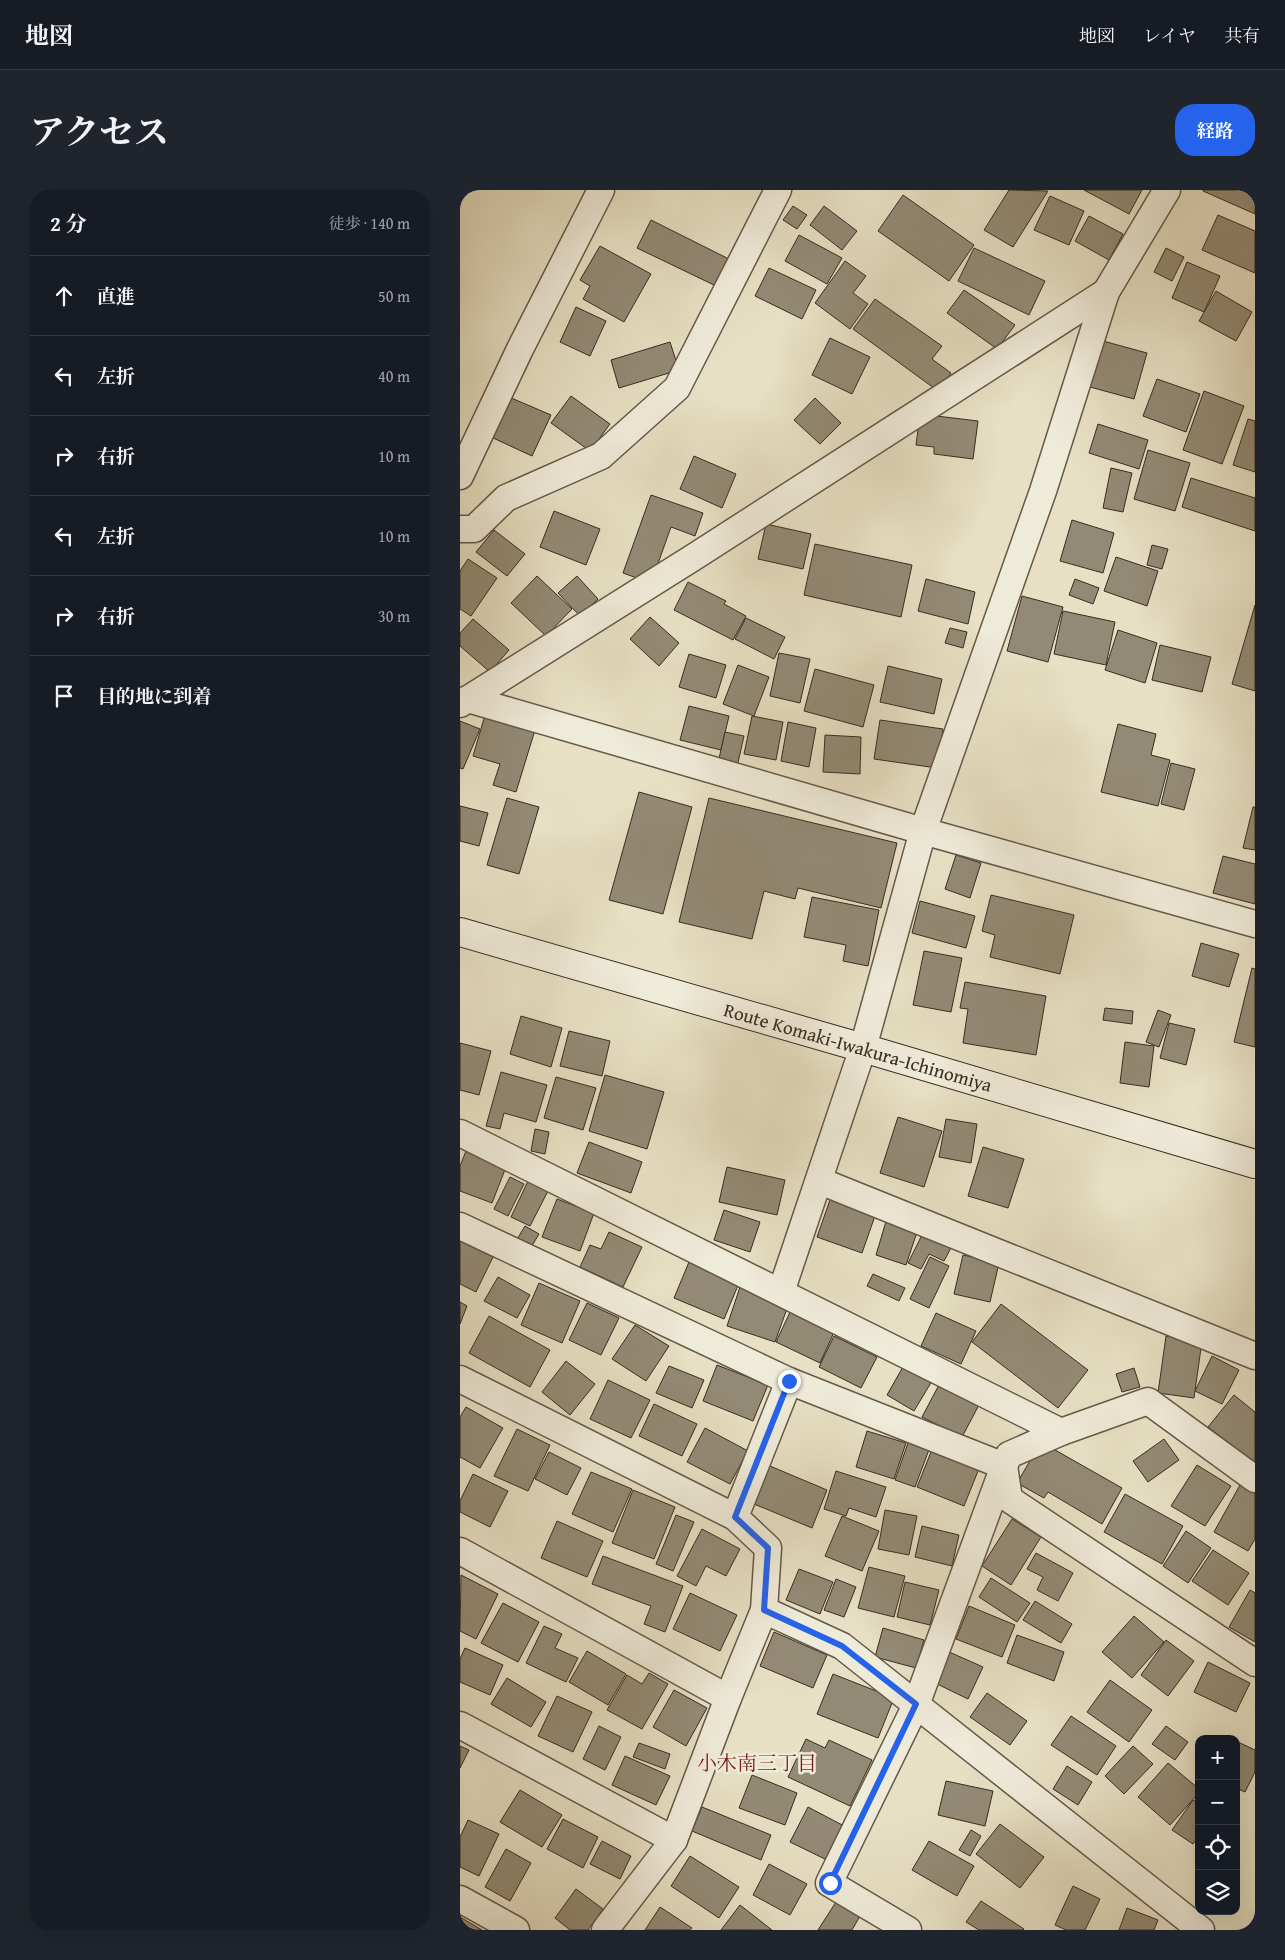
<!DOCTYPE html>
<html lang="ja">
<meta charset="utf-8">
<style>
:root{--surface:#171b24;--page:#20242c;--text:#f1f3f6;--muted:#9ea1a6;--line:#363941;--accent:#2563eb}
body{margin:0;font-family:"Gentium Book Plus","Noto Serif JP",serif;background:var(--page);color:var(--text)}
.controls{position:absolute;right:15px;bottom:15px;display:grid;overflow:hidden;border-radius:10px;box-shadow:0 5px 20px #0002}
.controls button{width:45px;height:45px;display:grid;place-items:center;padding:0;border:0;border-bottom:1px solid var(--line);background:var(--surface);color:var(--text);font:25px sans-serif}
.stop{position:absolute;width:15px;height:15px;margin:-11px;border:4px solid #2563eb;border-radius:50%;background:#fff}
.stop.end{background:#2563eb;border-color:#fff;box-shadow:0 1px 5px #0008}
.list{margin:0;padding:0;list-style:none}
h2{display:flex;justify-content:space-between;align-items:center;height:65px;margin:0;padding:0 20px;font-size:21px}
h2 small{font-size:16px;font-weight:400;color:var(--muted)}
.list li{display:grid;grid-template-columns:32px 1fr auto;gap:15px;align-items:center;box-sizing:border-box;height:80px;padding:0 20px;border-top:1px solid var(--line)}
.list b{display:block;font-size:19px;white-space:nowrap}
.list em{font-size:16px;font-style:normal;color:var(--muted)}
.icon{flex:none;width:28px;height:28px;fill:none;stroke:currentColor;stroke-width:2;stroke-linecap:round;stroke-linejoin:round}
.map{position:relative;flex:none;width:795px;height:1740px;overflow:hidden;border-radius:20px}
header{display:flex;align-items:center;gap:30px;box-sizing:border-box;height:70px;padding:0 25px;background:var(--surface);border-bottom:1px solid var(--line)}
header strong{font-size:24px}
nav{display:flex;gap:28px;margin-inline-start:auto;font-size:18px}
.intro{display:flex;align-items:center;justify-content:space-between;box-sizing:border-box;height:120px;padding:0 30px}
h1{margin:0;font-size:35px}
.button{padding:12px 22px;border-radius:20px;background:var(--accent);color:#fff;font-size:18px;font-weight:700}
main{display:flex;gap:30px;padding:0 30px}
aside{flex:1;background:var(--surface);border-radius:20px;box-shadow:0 5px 20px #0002}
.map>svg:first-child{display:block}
.building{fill:#938a75;stroke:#382c20}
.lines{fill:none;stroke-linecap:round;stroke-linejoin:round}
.minor-casing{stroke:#645949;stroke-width:29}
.secondary-casing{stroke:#382c20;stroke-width:30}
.minor{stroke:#efebd9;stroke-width:26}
.secondary{stroke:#efebd9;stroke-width:28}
.route{stroke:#2563eb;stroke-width:6}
.labels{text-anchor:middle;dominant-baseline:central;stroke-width:5;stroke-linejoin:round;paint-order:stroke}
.street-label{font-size:19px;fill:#382c20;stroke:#efebd9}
.neighbourhood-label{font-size:20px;fill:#7a1f14;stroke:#efebd9}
</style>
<header>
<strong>地図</strong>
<nav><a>地図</a><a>レイヤ</a><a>共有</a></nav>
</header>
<div class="intro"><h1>アクセス</h1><a class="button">経路</a></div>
<main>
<aside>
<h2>2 分<small>徒歩 · 140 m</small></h2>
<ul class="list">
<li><svg class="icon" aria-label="ahead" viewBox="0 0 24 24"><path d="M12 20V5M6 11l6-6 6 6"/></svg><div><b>直進</b></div><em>50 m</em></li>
<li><svg class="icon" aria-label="left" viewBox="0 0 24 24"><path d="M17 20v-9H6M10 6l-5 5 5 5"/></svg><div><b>左折</b></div><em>40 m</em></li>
<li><svg class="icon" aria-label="right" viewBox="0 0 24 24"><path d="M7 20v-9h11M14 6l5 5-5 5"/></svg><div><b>右折</b></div><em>10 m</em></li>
<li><svg class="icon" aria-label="left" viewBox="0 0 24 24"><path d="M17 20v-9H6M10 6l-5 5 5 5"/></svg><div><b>左折</b></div><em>10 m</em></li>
<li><svg class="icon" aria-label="right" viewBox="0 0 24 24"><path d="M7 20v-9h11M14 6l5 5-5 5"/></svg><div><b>右折</b></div><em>30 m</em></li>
<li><svg class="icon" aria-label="arrive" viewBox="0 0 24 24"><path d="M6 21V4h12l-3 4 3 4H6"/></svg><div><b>目的地に到着</b></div></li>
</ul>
</aside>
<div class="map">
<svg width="795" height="1740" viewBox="0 0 795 1740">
<rect width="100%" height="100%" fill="#e7e0c4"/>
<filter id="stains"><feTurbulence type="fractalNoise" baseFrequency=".004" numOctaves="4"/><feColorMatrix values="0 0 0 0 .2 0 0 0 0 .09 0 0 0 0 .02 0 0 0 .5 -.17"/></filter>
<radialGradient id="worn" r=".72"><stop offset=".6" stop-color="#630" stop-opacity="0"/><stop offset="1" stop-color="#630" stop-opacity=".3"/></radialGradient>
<g class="building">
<polygon points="549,0 588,1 553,57 524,40"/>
<polygon points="624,0 682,0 669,24"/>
<polygon points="743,0 795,0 795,24 743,1"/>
<polygon points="443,5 514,55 489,91 418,41"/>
<polygon points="590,6 624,21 609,55 574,40"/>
<polygon points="333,16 347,25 337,39 323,30"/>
<polygon points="364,16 397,41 382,60 350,35"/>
<polygon points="758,25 795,41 795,83 742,60"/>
<polygon points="629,26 663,44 649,70 615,51"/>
<polygon points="191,30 269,69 256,96 177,58"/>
<polygon points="339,45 382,68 367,94 325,71"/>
<polygon points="140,56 191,84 164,132 123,109 130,96 120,90"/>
<polygon points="514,58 585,91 569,125 498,91"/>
<polygon points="706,58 724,67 712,91 694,82"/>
<polygon points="385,71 406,86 393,103 408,114 390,139 355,113"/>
<polygon points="727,72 760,86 744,122 712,108"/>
<polygon points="309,78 356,100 342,129 295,106"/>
<polygon points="504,100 555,135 537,159 487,123"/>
<polygon points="756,101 792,122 776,151 739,131"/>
<polygon points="415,109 482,156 472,169 491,183 478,201 393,139"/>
<polygon points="116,117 146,131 130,166 100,152"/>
<polygon points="370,148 410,167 392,204 352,185"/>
<polygon points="643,151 687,163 674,209 630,197"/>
<polygon points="210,152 219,180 159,198 151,170"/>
<polygon points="697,189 740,204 726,242 683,226"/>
<polygon points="744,201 784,216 762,274 723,260"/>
<polygon points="111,206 150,234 130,261 91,233"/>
<polygon points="49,207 91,225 72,266 31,247"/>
<polygon points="355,208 381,233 360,254 334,230"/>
<polygon points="460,224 518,231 513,269 474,264 474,257 456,255"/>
<polygon points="788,229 795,231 795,282 773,275"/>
<polygon points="638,234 688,250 679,279 629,263"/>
<polygon points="688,260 730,273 715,321 674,309"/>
<polygon points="234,266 276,284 262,318 220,299"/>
<polygon points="651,278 672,283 663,322 643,318"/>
<polygon points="731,288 795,308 795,341 722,317"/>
<polygon points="191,305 243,323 235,346 211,337 191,393 163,383"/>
<polygon points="94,321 140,339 126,375 80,357"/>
<polygon points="612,330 654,343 643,383 600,371"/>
<polygon points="306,334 351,344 343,379 298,369"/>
<polygon points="34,340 65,364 47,386 16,362"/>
<polygon points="355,354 452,375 441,427 344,405"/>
<polygon points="692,355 708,359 702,379 687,375"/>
<polygon points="656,367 698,381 687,416 644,401"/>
<polygon points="8,369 37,388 11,426 0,419 0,381"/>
<polygon points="77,386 112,419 86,446 51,413"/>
<polygon points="117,386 138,409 120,426 98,403"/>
<polygon points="466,389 515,402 508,434 458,421"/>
<polygon points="615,389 639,398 633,414 609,405"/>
<polygon points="228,392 266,411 264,414 286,426 273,450 214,420"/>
<polygon points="562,406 603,417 588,472 547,461"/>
<polygon points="795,415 795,501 772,494"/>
<polygon points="603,421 655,432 646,475 594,464"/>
<polygon points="190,427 219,453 199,476 170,449"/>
<polygon points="286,428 325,447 314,469 275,449"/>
<polygon points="13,429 49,460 30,482 0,456 0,443"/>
<polygon points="490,438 507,442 503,458 485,453"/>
<polygon points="658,440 697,453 685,493 645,480"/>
<polygon points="700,455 751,467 742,502 692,490"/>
<polygon points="319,463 350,469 340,513 310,506"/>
<polygon points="229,464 266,475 256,508 219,497"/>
<polygon points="278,475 309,487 294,526 263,514"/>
<polygon points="428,476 482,489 474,524 420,512"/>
<polygon points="355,479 414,495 403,537 344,521"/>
<polygon points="229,516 269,526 261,560 220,550"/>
<polygon points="25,525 75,540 56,602 33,595 40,574 13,566"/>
<polygon points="292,526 323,532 316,570 284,564"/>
<polygon points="420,530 483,539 477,578 414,569"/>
<polygon points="0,531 20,539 3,579 0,578"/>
<polygon points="328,532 356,538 349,577 321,571"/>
<polygon points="658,534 696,544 691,565 710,570 698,616 641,602"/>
<polygon points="265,542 284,546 277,577 258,573"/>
<polygon points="365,545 401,547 400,584 363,582"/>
<polygon points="711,573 735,579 724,620 701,614"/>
<polygon points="179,602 232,617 203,724 149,710"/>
<polygon points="47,608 79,617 59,684 27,675"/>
<polygon points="249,608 437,653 421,718 338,698 335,709 304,701 292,749 219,732"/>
<polygon points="0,616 28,623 19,656 0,651"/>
<polygon points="793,617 795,617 795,660 783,658"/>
<polygon points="496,665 521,673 510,708 485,699"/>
<polygon points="763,666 795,674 795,714 753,703"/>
<polygon points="531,705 614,725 600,784 530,767 535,745 522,741"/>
<polygon points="352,707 419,720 408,776 383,771 386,755 344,747"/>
<polygon points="460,711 515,726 506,758 452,743"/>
<polygon points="741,753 779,764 769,797 732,786"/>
<polygon points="464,761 502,768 491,822 453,815"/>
<polygon points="792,778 795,779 795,857 774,852"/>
<polygon points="505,792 586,806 576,865 503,853 508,819 500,818"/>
<polygon points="645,818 673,821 672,834 643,830"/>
<polygon points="698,820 711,825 699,857 686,852"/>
<polygon points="61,826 102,838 91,877 50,864"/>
<polygon points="709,833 735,839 726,875 700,868"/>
<polygon points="109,841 150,851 142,886 100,876"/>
<polygon points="665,852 694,856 689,897 660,893"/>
<polygon points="0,853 31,861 19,905 0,900"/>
<polygon points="41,882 87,895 76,932 44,923 40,939 26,936"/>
<polygon points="145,885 204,902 187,959 129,941"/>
<polygon points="96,887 136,898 123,940 84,928"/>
<polygon points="438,927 482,941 464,997 420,983"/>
<polygon points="486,929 517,934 511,973 479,967"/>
<polygon points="75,939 89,942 85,964 71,961"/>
<polygon points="129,952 182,972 171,1003 117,983"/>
<polygon points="523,957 564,969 548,1018 508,1006"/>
<polygon points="6,961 46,977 32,1013 0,1001 0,976"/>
<polygon points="267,977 325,990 317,1025 259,1012"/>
<polygon points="50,987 64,994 48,1026 34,1019"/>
<polygon points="68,991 88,1001 70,1036 51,1027"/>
<polygon points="371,1007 416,1023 402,1063 357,1047"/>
<polygon points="97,1009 134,1023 120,1061 82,1047"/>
<polygon points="264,1020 300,1032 290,1062 254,1050"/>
<polygon points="427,1028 458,1039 446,1075 416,1065"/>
<polygon points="65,1036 79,1044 70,1059 56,1051"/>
<polygon points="466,1037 494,1052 484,1071 469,1064 461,1079 448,1073"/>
<polygon points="149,1042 182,1057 163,1097 120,1077 130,1055 141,1059"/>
<polygon points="0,1051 33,1067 16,1102 0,1094"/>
<polygon points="503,1065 539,1073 530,1112 494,1104"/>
<polygon points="470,1067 489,1076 469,1118 450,1109"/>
<polygon points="229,1072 279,1093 264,1129 214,1108"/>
<polygon points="413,1084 445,1098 439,1111 407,1096"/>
<polygon points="38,1087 70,1105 57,1128 24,1111"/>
<polygon points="79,1093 120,1111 102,1153 61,1135"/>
<polygon points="280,1097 329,1113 315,1152 267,1136"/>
<polygon points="0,1112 7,1116 0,1134"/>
<polygon points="127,1113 159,1128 141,1165 109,1150"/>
<polygon points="541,1114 628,1180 598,1218 512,1152"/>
<polygon points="331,1120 375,1140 360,1173 316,1152"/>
<polygon points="476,1123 516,1141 501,1174 461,1156"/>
<polygon points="29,1126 90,1160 70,1197 9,1163"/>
<polygon points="175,1135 209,1156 186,1191 152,1169"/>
<polygon points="374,1146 417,1167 401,1198 359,1177"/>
<polygon points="706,1146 742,1151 734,1208 698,1203"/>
<polygon points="752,1166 779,1180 762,1214 735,1201"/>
<polygon points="106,1171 135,1194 110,1225 82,1202"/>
<polygon points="257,1175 308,1195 293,1231 243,1211"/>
<polygon points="444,1175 472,1191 454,1221 427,1205"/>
<polygon points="209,1176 244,1190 232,1218 196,1203"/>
<polygon points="674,1178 680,1197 662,1202 656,1184"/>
<polygon points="148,1190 190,1210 171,1248 130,1229"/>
<polygon points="480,1193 520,1213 502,1247 462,1227"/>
<polygon points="774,1205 795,1222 795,1273 748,1237"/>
<polygon points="194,1214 237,1234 222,1266 179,1246"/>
<polygon points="6,1217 43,1238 20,1278 0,1267 0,1227"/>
<polygon points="245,1238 288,1261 270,1294 227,1272"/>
<polygon points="57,1239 90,1255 68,1301 34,1286"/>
<polygon points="407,1241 446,1253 434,1289 396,1277"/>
<polygon points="704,1249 719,1270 688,1292 673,1271"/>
<polygon points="449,1250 470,1257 455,1297 435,1290"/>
<polygon points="581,1252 662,1298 642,1334 588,1302 584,1308 557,1293"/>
<polygon points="473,1257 520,1276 504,1316 457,1297"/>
<polygon points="89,1262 121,1278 107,1305 75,1289"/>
<polygon points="737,1275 771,1296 745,1336 711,1316"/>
<polygon points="310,1276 367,1300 352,1338 294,1314"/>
<polygon points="376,1281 426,1297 416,1327 389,1318 386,1326 364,1319"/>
<polygon points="131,1282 172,1299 153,1342 112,1324"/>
<polygon points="13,1284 48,1301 30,1337 0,1322 0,1311"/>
<polygon points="780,1295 795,1303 795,1349 788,1361 754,1342"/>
<polygon points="173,1300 215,1317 194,1369 152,1353"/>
<polygon points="665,1304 723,1336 702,1374 644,1342"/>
<polygon points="425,1320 457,1326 449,1365 418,1359"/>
<polygon points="216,1325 234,1332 213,1381 196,1374"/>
<polygon points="382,1326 419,1341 402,1381 365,1366"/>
<polygon points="552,1329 581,1347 551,1395 522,1376"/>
<polygon points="97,1331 143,1351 127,1387 81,1368"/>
<polygon points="462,1336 499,1345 492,1376 455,1367"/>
<polygon points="242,1339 280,1359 266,1386 246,1376 236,1396 217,1386"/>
<polygon points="726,1341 751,1358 728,1393 703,1376"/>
<polygon points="753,1360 789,1383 768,1415 732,1391"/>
<polygon points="576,1363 613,1383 598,1411 577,1400 583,1387 567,1379"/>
<polygon points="143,1366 223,1396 205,1442 184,1434 191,1416 132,1394"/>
<polygon points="409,1377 445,1386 434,1427 398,1418"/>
<polygon points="339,1379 373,1392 360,1424 326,1410"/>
<polygon points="1,1385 38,1404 16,1449 0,1441"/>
<polygon points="531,1388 570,1413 557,1432 519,1407"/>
<polygon points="376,1389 396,1397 384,1427 364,1420"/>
<polygon points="445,1392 479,1400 470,1435 437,1427"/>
<polygon points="790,1400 795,1403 795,1452 769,1437"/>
<polygon points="230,1403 277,1425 260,1461 213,1439"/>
<polygon points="575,1411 612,1434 601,1453 563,1430"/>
<polygon points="43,1413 79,1432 58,1472 21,1453"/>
<polygon points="509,1416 555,1435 542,1467 496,1449"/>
<polygon points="674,1426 704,1452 672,1488 642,1462"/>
<polygon points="84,1436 102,1444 95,1458 118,1468 106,1492 66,1473"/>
<polygon points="423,1438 464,1450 456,1478 415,1467"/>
<polygon points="314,1442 367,1465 353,1498 300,1476"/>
<polygon points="557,1445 604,1462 594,1491 547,1473"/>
<polygon points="706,1450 734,1471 708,1506 681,1485"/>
<polygon points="5,1458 43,1475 30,1505 0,1492 0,1469"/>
<polygon points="127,1461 166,1484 148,1515 109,1492"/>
<polygon points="487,1461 523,1477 508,1509 473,1492"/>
<polygon points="748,1472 790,1493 776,1522 734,1502"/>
<polygon points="189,1483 208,1494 182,1539 147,1520 167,1485 182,1494"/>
<polygon points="373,1484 434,1508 418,1548 357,1524"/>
<polygon points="47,1488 86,1512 71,1537 31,1514"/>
<polygon points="650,1490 692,1520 669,1552 627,1522"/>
<polygon points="214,1500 247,1518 226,1556 193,1537"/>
<polygon points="527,1503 567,1531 550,1555 510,1527"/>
<polygon points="97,1506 132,1522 113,1562 78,1546"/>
<polygon points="611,1526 656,1556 637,1585 591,1555"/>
<polygon points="139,1536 161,1547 145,1580 123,1569"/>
<polygon points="706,1536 728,1552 715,1570 692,1554"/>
<polygon points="346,1549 365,1558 369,1550 412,1570 390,1616 328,1587"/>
<polygon points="778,1552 795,1560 795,1582 785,1602 776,1598 776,1555"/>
<polygon points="179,1553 210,1564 205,1579 173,1567"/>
<polygon points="0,1556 9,1560 0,1578"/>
<polygon points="673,1556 693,1574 664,1604 645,1586"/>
<polygon points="165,1566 210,1586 196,1615 152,1595"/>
<polygon points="708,1573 739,1599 739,1603 710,1635 678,1607"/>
<polygon points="607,1576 632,1592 618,1615 593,1599"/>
<polygon points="292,1585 337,1603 325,1635 279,1618"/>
<polygon points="486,1591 533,1601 525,1636 478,1625"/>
<polygon points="60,1600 102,1625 82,1657 40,1632"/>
<polygon points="733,1610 739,1614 739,1645 733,1654 712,1640"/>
<polygon points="242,1617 311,1645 301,1670 232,1641"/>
<polygon points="348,1617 386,1637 369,1671 330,1652"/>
<polygon points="103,1629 138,1647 123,1678 87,1659"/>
<polygon points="8,1630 39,1644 19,1686 0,1677 0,1647"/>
<polygon points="540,1634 584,1667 560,1698 516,1664"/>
<polygon points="511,1640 521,1646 510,1666 499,1660"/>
<polygon points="142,1651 171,1666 160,1689 130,1674"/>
<polygon points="469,1651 514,1676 497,1706 452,1680"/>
<polygon points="46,1659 71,1673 50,1711 25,1697"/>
<polygon points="230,1666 279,1697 259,1728 211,1696"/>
<polygon points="309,1674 347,1694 330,1725 293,1705"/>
<polygon points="613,1696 640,1709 625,1740 606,1740 595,1735"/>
<polygon points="116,1699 143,1719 128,1740 110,1740 95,1728"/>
<polygon points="521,1711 564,1739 563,1740 519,1740 506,1732"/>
<polygon points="376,1712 400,1726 392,1740 358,1740"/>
<polygon points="280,1715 312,1740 261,1740"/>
<polygon points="200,1717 232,1738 230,1740 185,1740"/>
<polygon points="667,1718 698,1730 694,1740 659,1740"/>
<polygon points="0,1727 22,1740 0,1740"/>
</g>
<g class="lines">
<g class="minor-casing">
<g id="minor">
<polyline points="0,286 60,159 141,0"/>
<polyline points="0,339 14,339 46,308 141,266 217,198 318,0"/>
<polyline points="8,509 463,641 795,734"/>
<polyline points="0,514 234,367 646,102"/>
<polyline points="0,943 601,1242 549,1265 544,1276 456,1515 369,1693 448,1740"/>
<polyline points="360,991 795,1166"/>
<polyline points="0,1036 329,1191 544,1276 549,1309 795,1473"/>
<polyline points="321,1102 403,858 463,641 583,301 646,102 707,0"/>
<polyline points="0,1189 275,1327 308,1358 304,1420 268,1508 214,1650 145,1740"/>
<polyline points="601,1242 688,1211 795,1289"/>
<polyline points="275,1327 329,1191"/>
<polyline points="0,1361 268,1508"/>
<polyline points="304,1420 382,1456 741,1740"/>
<polyline points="0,1535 214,1650"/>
<polyline points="0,1709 56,1740"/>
</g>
</g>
<g class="secondary-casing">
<polyline id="secondary" points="0,742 403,858 795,974"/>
</g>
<use href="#minor" class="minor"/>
<use href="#secondary" class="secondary"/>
</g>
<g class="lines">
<polyline class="route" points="329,1191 275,1327 308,1358 304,1420 382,1456 456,1514 370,1693"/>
</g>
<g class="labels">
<g class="street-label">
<text transform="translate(398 857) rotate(16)">Route Komaki-Iwakura-Ichinomiya</text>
</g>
<g class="neighbourhood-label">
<text x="297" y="1572">小木南三丁目</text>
</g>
</g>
<rect width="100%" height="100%" filter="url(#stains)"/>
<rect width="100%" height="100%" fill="url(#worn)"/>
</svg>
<div class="controls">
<button>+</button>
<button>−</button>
<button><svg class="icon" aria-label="locate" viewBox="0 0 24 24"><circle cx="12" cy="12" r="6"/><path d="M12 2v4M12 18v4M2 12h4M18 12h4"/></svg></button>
<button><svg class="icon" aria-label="layers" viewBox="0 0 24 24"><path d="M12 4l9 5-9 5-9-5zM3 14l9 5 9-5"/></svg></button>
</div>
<div class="stop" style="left:370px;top:1693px"></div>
<div class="stop end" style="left:329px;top:1191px"></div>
</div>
</main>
